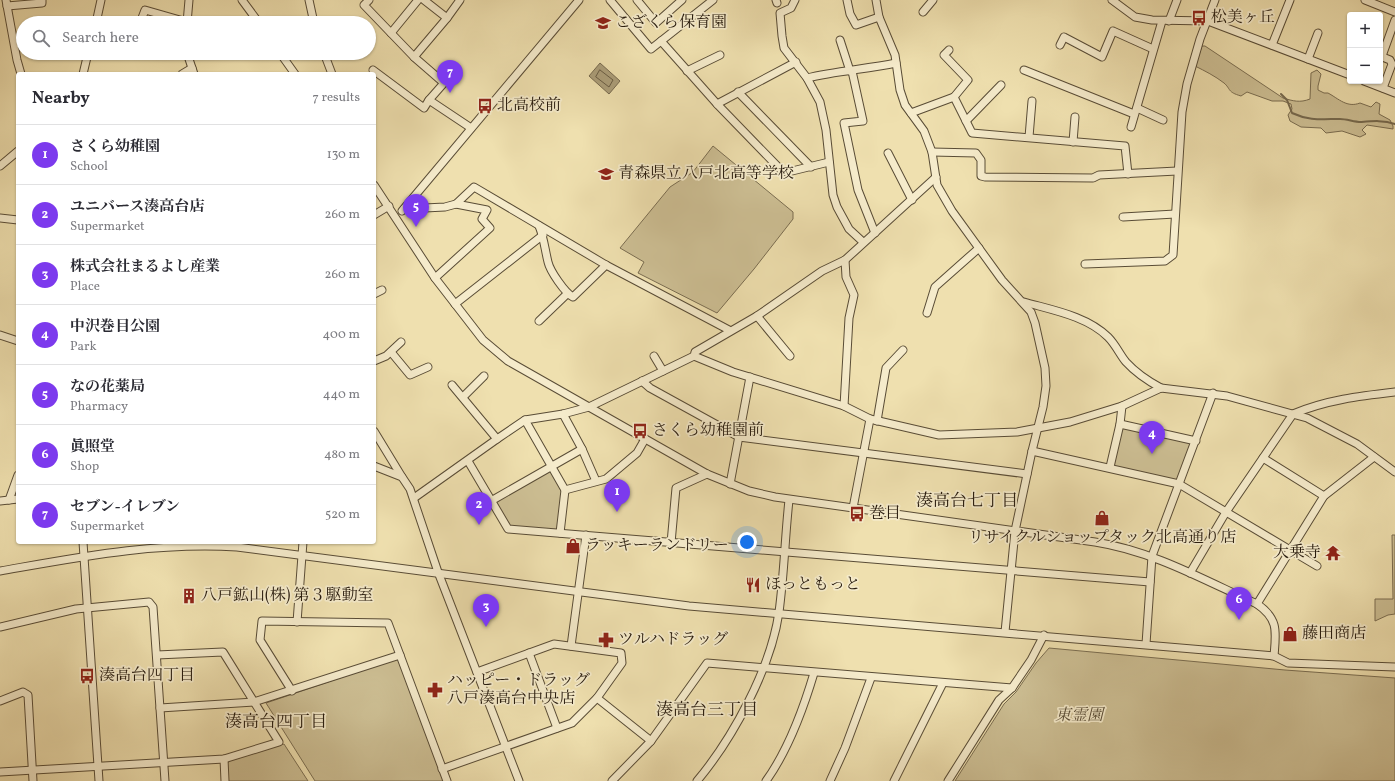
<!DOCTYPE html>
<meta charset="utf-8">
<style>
:root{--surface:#fff;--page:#f7f7f7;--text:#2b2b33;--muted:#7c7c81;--line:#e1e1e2;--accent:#7c3aed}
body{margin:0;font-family:Vollkorn,"Noto Serif JP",serif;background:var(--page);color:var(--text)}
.controls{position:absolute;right:12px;top:12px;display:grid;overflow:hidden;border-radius:4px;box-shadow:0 1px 3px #0004}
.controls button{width:36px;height:36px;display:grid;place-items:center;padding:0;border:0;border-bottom:1px solid var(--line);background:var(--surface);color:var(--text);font:20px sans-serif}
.you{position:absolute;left:747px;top:542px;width:14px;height:14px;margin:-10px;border:3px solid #fff;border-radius:50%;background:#1a73e8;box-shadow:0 0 0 6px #1a73e833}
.badge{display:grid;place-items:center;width:26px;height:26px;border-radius:50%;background:var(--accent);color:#fff;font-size:13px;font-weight:700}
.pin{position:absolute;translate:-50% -33px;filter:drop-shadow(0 1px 2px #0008)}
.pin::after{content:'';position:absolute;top:21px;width:14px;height:12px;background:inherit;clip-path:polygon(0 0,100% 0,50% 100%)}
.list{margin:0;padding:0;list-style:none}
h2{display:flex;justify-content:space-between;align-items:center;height:52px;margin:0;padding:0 16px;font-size:17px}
h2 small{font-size:13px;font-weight:400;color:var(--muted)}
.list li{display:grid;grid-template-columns:26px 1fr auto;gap:12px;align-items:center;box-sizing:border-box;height:60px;padding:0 16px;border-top:1px solid var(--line)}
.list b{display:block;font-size:15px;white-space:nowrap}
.list p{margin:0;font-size:13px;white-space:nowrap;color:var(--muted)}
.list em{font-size:13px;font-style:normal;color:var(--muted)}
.icon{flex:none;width:22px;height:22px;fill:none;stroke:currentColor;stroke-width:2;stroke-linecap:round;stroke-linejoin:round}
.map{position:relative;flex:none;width:1395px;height:781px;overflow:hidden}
.search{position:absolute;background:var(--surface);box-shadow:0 1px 3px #0004;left:16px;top:16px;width:360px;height:44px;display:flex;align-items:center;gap:10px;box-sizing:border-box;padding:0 14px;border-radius:22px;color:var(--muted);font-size:15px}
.panel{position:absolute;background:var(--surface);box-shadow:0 1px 3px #0004;left:16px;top:72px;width:360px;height:472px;border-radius:4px}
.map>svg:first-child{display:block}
.green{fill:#cdbf94;stroke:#7a6d51}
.water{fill:#ab9d78;stroke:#76694e}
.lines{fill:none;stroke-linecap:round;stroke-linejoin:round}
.shore{stroke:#695c43;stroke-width:1}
.stream{stroke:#76694e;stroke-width:2}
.minor-casing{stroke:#594c36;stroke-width:9}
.minor{stroke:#f5ebcb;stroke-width:7}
.labels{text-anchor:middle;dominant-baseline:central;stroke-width:3.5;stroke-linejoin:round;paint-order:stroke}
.poi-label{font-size:16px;fill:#271b0e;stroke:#f5ebcb;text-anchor:start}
.park-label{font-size:16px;font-style:italic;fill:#594c36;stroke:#f5ebcb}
.neighbourhood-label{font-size:17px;fill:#271b0e;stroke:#f5ebcb}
</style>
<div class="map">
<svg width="1395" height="781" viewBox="0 0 1395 781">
<rect width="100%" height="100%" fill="#efe0af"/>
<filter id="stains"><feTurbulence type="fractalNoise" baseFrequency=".005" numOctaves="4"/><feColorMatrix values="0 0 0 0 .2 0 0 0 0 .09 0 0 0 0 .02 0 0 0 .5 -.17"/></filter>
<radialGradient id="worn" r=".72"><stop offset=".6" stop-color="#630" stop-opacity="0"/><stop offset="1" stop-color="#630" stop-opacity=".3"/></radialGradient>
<g class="green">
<path d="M1202 46H1205L1283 98C1293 101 1300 103 1310 99L1311 73 1317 70 1321 74 1318 86V90L1324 93H1328C1339 99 1347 108 1360 103L1371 107 1376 102 1380 104 1379 114 1390 120 1393 126V129L1367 125 1362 130 1366 134 1360 137 1342 131 1326 133 1321 128 1301 127 1290 121 1288 115 1292 109 1291 104 1283 101H1272L1247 92 1241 96C1227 92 1231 89 1224 83 1215 76 1205 71 1195 66Z"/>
<polygon points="713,146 793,212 793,219 754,269 717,313 638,273 644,262 620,248 670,187 693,172"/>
<polygon points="1120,424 1196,441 1179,484 1110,467"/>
<polygon points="551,466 565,490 560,533 508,529 491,501"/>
<polygon points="1392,535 1395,535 1395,614 1388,615 1375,621 1375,599 1393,599"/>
<polygon points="1049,648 1285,670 1395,678 1395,781 955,781 1004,704 1016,692 1036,663"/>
<polygon points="396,659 399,660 444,781 315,781 266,703"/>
<polygon points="284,744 308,781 228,781 227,764 229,761"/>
</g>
<polygon class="water" points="600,63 620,81 609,94 589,76"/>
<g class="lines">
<polygon class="shore" points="600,70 613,80 609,87 596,77"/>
<path class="stream" d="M1281 94 1287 100 1292 113C1309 121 1322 119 1340 119 1347 119 1354 122 1361 122 1373 121 1384 120 1395 124"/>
<g class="minor-casing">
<g id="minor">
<polyline points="6,0 17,60 21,74"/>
<polyline points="242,0 259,23"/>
<polyline points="309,0 314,23"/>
<polyline points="369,0 364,5 414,57 444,83 429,100 471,128"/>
<polyline points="610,0 651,49 713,0"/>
<polyline points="637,0 656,23 682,0"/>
<polyline points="776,0 777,3"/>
<polyline points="795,0 791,8 780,13 782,36 784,48 807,78 820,102 826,130 833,195 837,207 849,229 863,242"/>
<polyline points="847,0 850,14 856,25 879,17"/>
<polyline points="876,0 879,17 895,55 900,90 905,105 924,131 932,152 937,185 952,211 1002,280 1031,312 1035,323 1045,368 1046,386 1043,407 1032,451 1015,531 1005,632"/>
<polyline points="1112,0 1135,17 1152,20 1208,21 1350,75"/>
<polyline points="1365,0 1395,12"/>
<polyline points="7,6 42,3 42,0"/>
<polyline points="923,12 933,0"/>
<polyline points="447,18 460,0"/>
<polyline points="1169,21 1177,0"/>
<polyline points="96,23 101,0"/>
<polyline points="140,23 145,10 187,22"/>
<polyline points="187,23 189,0"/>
<polyline points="391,33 418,0"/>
<polyline points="840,40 850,71"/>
<polyline points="661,41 717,104 782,171 788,172 829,162"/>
<polyline points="1060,45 1064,37 1102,57 1113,31 1153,49"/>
<polyline points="1272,45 1290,0"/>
<polyline points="187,53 194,74"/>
<polyline points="280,53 295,74"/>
<polyline points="324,53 332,74"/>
<polyline points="1380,56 1390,60 1392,64 1383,88"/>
<polyline points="1382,56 1395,20"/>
<polyline points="414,57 447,18 424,0"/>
<polyline points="1308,59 1318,33"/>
<polyline points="373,70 424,108 429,100"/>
<polyline points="1024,70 1134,114"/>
<polyline points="687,71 720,55"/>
<polyline points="852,71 863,121 844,123 858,190 875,233"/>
<polyline points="83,74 88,53"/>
<polyline points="182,74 192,68"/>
<path d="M807 78C836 71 867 69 896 63"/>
<polyline points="1364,81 1395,93"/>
<polyline points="738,92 811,167"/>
<polyline points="954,97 972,133 1125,146 1128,174"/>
<polyline points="717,104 796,62"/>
<polyline points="1137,108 1163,120"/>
<polyline points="911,113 954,97 968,80 944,55 949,50"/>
<polyline points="966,121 1001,85"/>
<polyline points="1131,127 1162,21"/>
<polyline points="1029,137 1032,101"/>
<polyline points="1073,142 1075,117"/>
<polyline points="932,152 976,153 981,160 981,176 985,177 1093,178 1099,175 1177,171"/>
<polyline points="888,153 912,200"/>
<polyline points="0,166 18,151"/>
<path d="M374 185 435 278 483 340 508 361 707 474 749 491 775 497 1095 542C1153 551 1204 580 1257 604 1279 619 1276 632 1274 656"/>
<polyline points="404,209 445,207 456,204 474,187 606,265 729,330"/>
<polyline points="402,211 579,0"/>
<polyline points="374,215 389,206"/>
<polyline points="1123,217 1175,214"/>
<polyline points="0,218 18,220"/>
<path d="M539 226C544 238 545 250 548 262 550 271 565 293 573 297L606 265"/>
<polyline points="1085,264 1165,261 1173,255 1182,112 1187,84 1200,39 1215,0"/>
<polyline points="435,278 490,228 482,219 487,210 456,204"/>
<polyline points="374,294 382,290"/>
<path d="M1024 302C1052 310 1087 316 1108 337 1116 345 1120 355 1126 362 1136 373 1148 381 1161 388"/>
<polyline points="455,304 543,235"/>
<polyline points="927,313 935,287 979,248"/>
<polyline points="757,316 790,356"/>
<polyline points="539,321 567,294"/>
<polyline points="0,335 18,341"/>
<polyline points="391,352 410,375 428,367"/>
<polyline points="654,356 663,371"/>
<polyline points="694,356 733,372 844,406 870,419 939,435 1017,432 1070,422 1122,406 1161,388 1227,396 1307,418 1357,444 1395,472"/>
<polyline points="374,361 386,356 401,342"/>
<polyline points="642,381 650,388 739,437 1027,474"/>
<polyline points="452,385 497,439"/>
<polyline points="463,397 484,376"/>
<polyline points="844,406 849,318 854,295 846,277 845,260"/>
<polyline points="563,414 582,449 596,481"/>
<polyline points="525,420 565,490 560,533"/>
<polyline points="877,421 886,368 903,350"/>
<polyline points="1120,424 1196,441"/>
<polyline points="374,431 402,477"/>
<polyline points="1032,451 1179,484 1317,566"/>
<polyline points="1263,458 1324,496"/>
<polyline points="468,461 508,529 1150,582"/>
<polyline points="374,466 402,477 410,489 438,572 519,781"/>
<polyline points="1110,467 1120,424 1122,406"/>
<polyline points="730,484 750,377"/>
<polyline points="565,490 606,479 637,453 645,439"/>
<polyline points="414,498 497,439 525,420 563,414 589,407 694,356 695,352 757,316 822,271 845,260 936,177"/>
<polyline points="9,500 18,475"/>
<polyline points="0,501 18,499"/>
<polyline points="491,501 582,449"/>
<polyline points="853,508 870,419"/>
<polyline points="83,542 99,781"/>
<polyline points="671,543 676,488 707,474"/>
<path d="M0 571C80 557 155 542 237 547L689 606 1274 656 1288 663 1395 667"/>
<path d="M1190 573 1226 512 1293 414C1326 400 1360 396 1395 392"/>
<polyline points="1257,604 1324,496 1374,457"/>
<polyline points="297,622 303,542"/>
<polyline points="0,627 76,609 149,602 153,607 165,781"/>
<polyline points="1146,644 1152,556 1213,393"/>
<polyline points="571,646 586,535"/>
<polyline points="529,653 557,728"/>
<polyline points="292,691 260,640 262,621 388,623 447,781"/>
<polyline points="597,698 651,741"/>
<polyline points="0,701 23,692 28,695 33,781"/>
<polyline points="160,708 254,702 400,655"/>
<polyline points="224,759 225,781"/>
<polyline points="442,769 572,723 597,698 622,663 621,653 554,644 477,672"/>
<polyline points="0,772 224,759 279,742 223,652 157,655"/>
<polyline points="612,781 651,741 707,663 1012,688"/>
<path d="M697 781C733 738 771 668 779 612 784 575 785 537 789 500"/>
<path d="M766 781C789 749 803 710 814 673"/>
<polyline points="830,781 845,748 871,678"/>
<polyline points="894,781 943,683"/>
<polyline points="948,781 999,700 1012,688 1031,660 1044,635"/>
</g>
</g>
<use href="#minor" class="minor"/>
</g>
<defs>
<g id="bus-bare" transform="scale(1.2)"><path d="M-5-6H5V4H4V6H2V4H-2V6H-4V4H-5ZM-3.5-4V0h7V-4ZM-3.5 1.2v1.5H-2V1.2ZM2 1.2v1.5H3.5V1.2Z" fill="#8f2418" stroke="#f5ebcb" stroke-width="2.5" paint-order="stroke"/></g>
<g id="school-bare" transform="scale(1.2)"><path d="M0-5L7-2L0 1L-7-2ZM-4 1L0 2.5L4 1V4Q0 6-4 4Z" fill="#8f2418" stroke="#f5ebcb" stroke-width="2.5" paint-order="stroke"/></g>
<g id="shop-bare" transform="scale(1.2)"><path d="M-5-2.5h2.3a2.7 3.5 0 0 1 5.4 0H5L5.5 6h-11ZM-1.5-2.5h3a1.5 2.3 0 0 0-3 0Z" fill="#8f2418" stroke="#f5ebcb" stroke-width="2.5" paint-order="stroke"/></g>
<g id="temple-bare" transform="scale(1.2)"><path d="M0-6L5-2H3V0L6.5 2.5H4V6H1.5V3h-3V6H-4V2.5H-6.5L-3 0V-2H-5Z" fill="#8f2418" stroke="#f5ebcb" stroke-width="2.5" paint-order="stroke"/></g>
<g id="restaurant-bare" transform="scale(1.2)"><path d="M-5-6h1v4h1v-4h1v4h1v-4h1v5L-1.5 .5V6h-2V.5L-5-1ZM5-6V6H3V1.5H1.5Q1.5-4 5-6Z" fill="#8f2418" stroke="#f5ebcb" stroke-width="2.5" paint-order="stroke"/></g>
<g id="building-bare" transform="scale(1.2)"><path d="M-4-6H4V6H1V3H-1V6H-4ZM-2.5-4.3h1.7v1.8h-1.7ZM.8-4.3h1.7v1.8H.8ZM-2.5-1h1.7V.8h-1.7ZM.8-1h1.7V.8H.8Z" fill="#8f2418" stroke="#f5ebcb" stroke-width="2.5" paint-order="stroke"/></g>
<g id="pharmacy-bare" transform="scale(1.2)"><path d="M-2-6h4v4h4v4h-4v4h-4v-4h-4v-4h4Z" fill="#8f2418" stroke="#f5ebcb" stroke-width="2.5" paint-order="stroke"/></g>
</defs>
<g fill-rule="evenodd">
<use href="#bus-bare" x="1199" y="18"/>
<use href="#school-bare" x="603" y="23"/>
<use href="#bus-bare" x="485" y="106"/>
<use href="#school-bare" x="606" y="174"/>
<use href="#bus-bare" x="640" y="431"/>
<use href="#bus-bare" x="857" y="514"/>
<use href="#shop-bare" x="1102" y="518"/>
<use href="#shop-bare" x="573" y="546"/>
<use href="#temple-bare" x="1333" y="553"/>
<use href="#restaurant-bare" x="753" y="585"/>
<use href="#building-bare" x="189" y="596"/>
<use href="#shop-bare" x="1290" y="634"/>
<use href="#pharmacy-bare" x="606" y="640"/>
<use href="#bus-bare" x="87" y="676"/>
<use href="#pharmacy-bare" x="435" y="690"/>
</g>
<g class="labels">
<g class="poi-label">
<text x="1211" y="18">松美ヶ丘</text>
<text x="615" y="23">こざくら保育園</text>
<text x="497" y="106">北高校前</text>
<text x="618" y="174">青森県立八戸北高等学校</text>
<text x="652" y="431">さくら幼稚園前</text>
<text x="869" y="514">巻目</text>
<text x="1102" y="538" text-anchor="middle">リサイクルショップタック北高通り店</text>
<text x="585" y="546">ラッキーランドリー</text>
<text x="1321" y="553" text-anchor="end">大乗寺</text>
<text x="765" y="585">ほっともっと</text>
<text x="201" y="596">八戸鉱山(株) 第３駆動室</text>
<text x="1302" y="634">藤田商店</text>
<text x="618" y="640">ツルハドラッグ</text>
<text x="99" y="676">湊高台四丁目</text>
<text x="447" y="681">ハッピー・ドラッグ<tspan x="447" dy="18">八戸湊高台中央店</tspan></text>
</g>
<g class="park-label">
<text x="1079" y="716">東霊園</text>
</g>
<g class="neighbourhood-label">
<text x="967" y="501">湊高台七丁目</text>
<text x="707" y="710">湊高台三丁目</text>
<text x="276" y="722">湊高台四丁目</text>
</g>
</g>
<rect width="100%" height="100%" filter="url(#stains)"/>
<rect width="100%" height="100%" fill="url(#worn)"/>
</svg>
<div class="controls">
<button>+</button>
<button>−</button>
</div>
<div class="you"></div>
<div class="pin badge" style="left:617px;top:512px">1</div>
<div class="pin badge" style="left:479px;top:525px">2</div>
<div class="pin badge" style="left:486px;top:627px">3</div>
<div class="pin badge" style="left:1152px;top:454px">4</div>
<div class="pin badge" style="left:416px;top:227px">5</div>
<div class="pin badge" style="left:1239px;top:620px">6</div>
<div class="pin badge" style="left:450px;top:93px">7</div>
<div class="search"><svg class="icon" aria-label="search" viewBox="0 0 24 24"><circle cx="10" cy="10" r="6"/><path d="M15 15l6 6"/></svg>Search here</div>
<section class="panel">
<h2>Nearby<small>7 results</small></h2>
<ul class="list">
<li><span class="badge">1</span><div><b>さくら幼稚園</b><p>School</p></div><em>130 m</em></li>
<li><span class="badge">2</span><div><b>ユニバース湊高台店</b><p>Supermarket</p></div><em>260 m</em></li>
<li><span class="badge">3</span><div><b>株式会社まるよし産業</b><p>Place</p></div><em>260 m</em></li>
<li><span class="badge">4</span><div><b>中沢巻目公園</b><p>Park</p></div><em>400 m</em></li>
<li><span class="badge">5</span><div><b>なの花薬局</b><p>Pharmacy</p></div><em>440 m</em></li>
<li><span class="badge">6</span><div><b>眞照堂</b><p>Shop</p></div><em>480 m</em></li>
<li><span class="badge">7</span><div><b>セブン-イレブン</b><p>Supermarket</p></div><em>520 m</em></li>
</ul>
</section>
</div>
